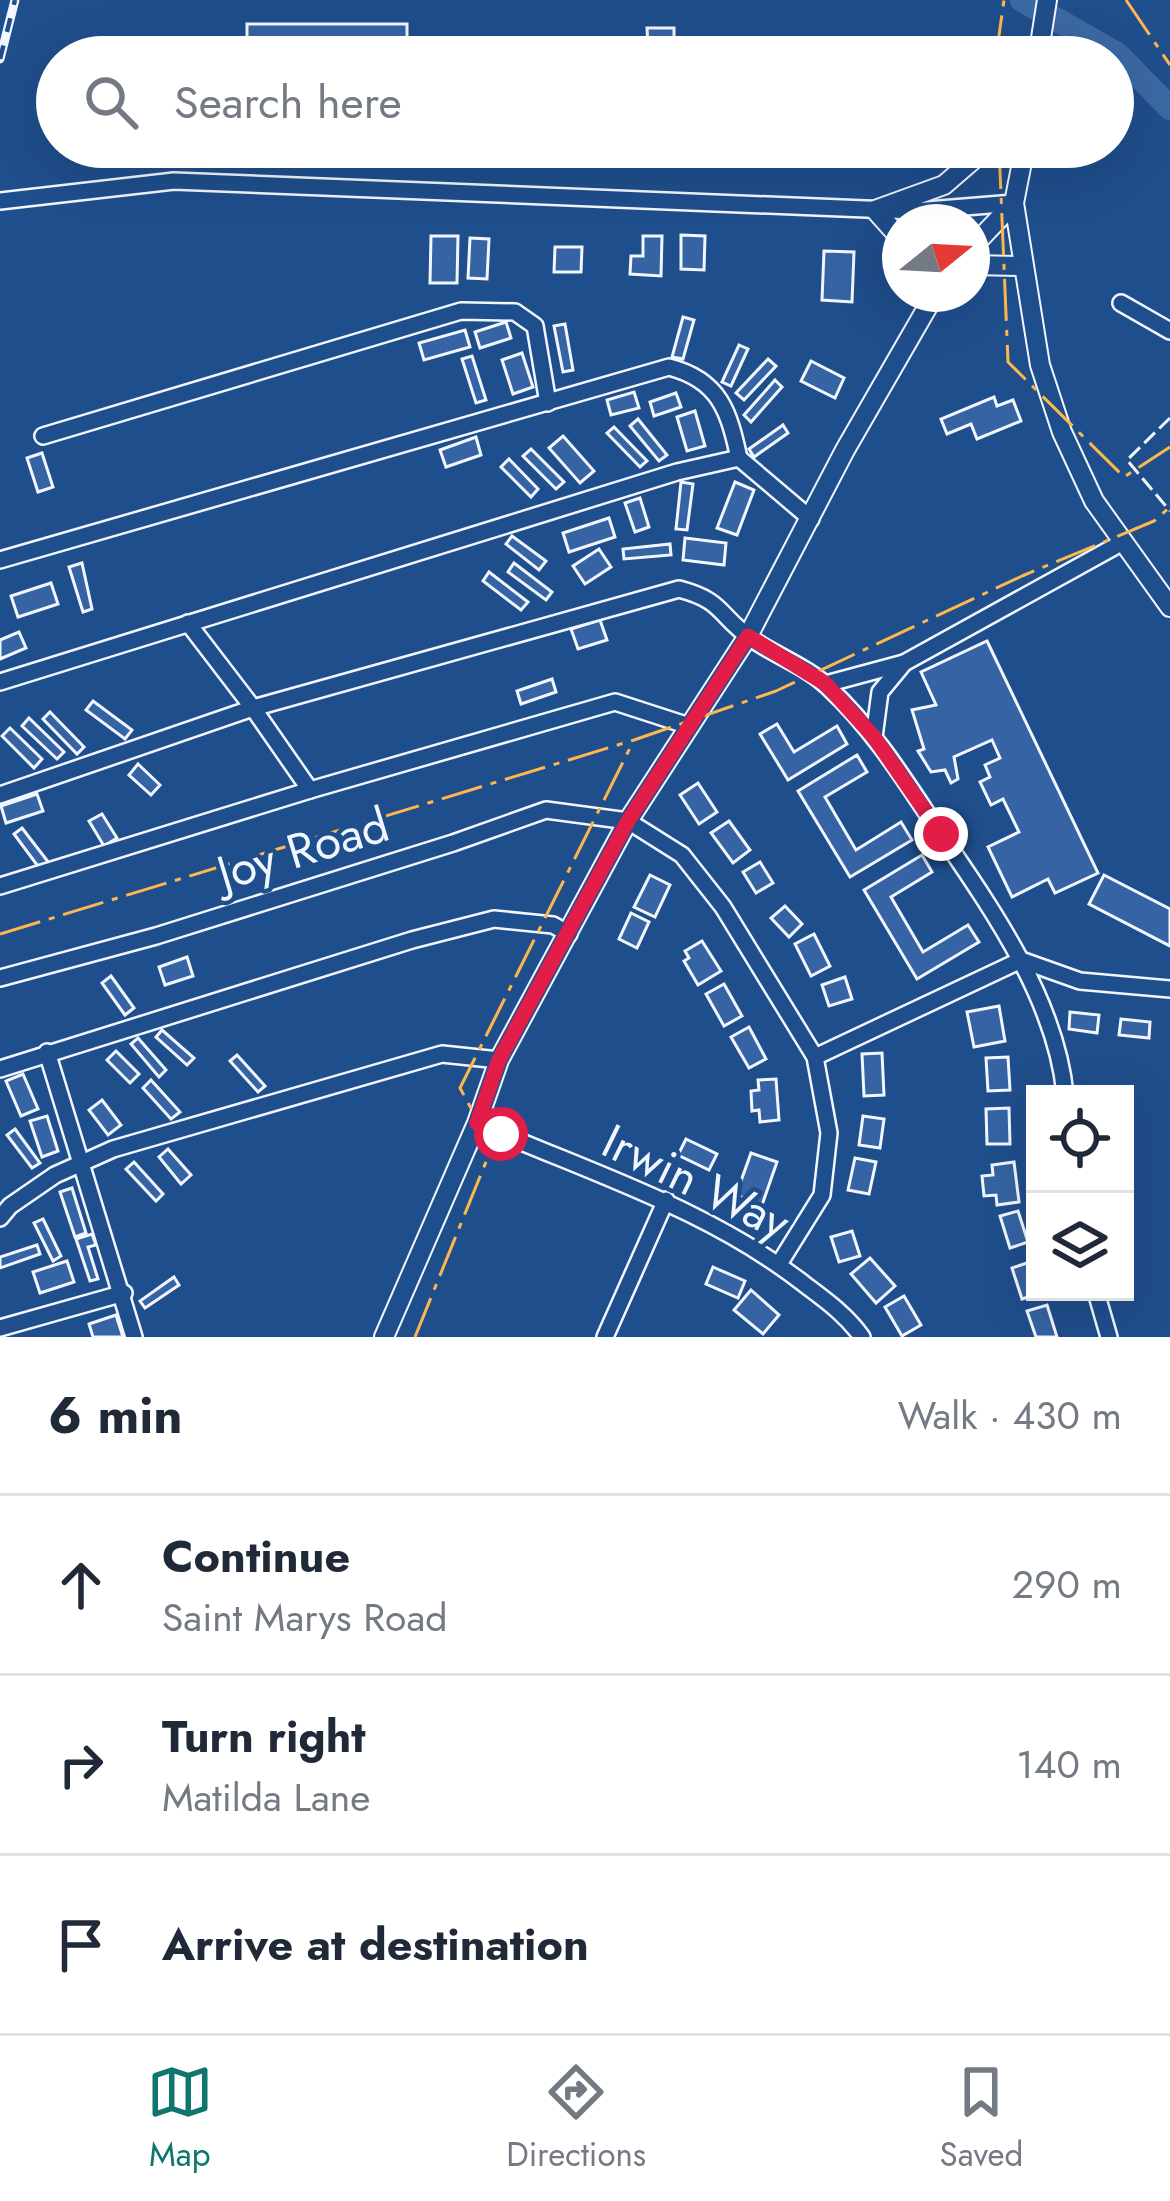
<!DOCTYPE html>
<meta charset="utf-8">
<style>
:root{--surface:#fff;--page:#f6f6f7;--text:#1f2937;--muted:#747a83;--line:#e0e1e3;--accent:#0f766e}
body{margin:0;font-family:Jost,sans-serif;background:var(--page);color:var(--text)}
.controls{position:absolute;right:36px;bottom:36px;display:grid;overflow:hidden;border-radius:0px;box-shadow:0 12px 48px #0002}
.controls button{width:108px;height:108px;display:grid;place-items:center;padding:0;border:0;border-bottom:3px solid var(--line);background:var(--surface);color:var(--text);font:60px sans-serif}
.compass{position:absolute;left:882px;top:204px;width:108px;height:108px;border-radius:50%;background:var(--surface);box-shadow:0 12px 48px #0002;rotate:72deg}
.stop{position:absolute;width:36px;height:36px;margin:-27px;border:9px solid #e11d48;border-radius:50%;background:#fff}
.stop.end{background:#e11d48;border-color:#fff;box-shadow:0 3px 12px #0008}
.list{margin:0;padding:0;list-style:none}
h2{display:flex;justify-content:space-between;align-items:center;height:156px;margin:0;padding:0 48px;font-size:51px}
h2 small{font-size:39px;font-weight:400;color:var(--muted)}
.list li{display:grid;grid-template-columns:78px 1fr auto;gap:36px;align-items:center;box-sizing:border-box;height:180px;padding:0 48px;border-top:3px solid var(--line)}
.list b{display:block;font-size:45px;white-space:nowrap}
.list p{margin:0;font-size:39px;white-space:nowrap;color:var(--muted)}
.list em{font-size:39px;font-style:normal;color:var(--muted)}
.icon{flex:none;width:66px;height:66px;fill:none;stroke:currentColor;stroke-width:2;stroke-linecap:round;stroke-linejoin:round}
.map{position:relative;flex:none;width:1170px;height:1337px;overflow:hidden}
.search{position:absolute;background:var(--surface);box-shadow:0 12px 48px #0002;left:36px;right:36px;top:36px;height:132px;display:flex;align-items:center;gap:30px;box-sizing:border-box;padding:0 42px;border-radius:66px;color:var(--muted);font-size:45px}
.sheet{height:696px;background:var(--surface)}
nav{display:flex;justify-content:space-around;align-items:center;box-sizing:border-box;height:168px;border-top:3px solid var(--line);background:var(--surface);font-size:33px;color:var(--muted)}
nav a{display:grid;justify-items:center;gap:6px}
nav .on{color:var(--accent)}
.map>svg:first-child{display:block}
.lines{fill:none;stroke-linecap:round;stroke-linejoin:round}
.stream{stroke:#3b69a3;stroke-width:4.5}
.river{stroke:#3b69a3;stroke-width:24}
.building{fill:#3563a3;stroke:#f2f6ff;stroke-width:3}
.minor-casing{stroke:#f2f6ff;stroke-width:20}
.major-casing{stroke:#f2f6ff;stroke-width:22}
.minor{stroke:#1f4e8c;stroke-width:15}
.major{stroke:#1f4e8c;stroke-width:18}
.rail-casing{stroke:#f2f6ff;stroke-width:9}
.rail{stroke:#1f4e8c;stroke-width:4.5;stroke-dasharray:14;stroke-linecap:butt}
.fence{stroke:#f2f6ff;stroke-width:3;stroke-dasharray:15 6;stroke-linecap:butt}
.power{stroke:#ffb74d;stroke-width:3;stroke-dasharray:42 9 6 9;stroke-linecap:butt}
.route{stroke:#e11d48;stroke-width:15}
.labels{text-anchor:middle;dominant-baseline:central;stroke-width:9;stroke-linejoin:round;paint-order:stroke}
.street-label{font-size:48px;fill:#f2f6ff;stroke:#1f4e8c}
</style>
<div class="map">
<svg width="1170" height="1337" viewBox="0 0 1170 1337">
<rect width="100%" height="100%" fill="#1f4e8c"/>
<g class="lines">
<polyline class="stream" points="1166,104 1170,102"/>
<polyline class="river" points="1022,0 1117,54 1170,108"/>
</g>
<g class="building">
<rect x="247" y="24" width="160" height="33"/>
<polygon points="647,28 674,28 674,57 631,57 631,47 648,47"/>
<polygon points="580,147 660,147 660,163 580,164"/>
<polygon points="703,147 756,147 756,163 703,162"/>
<polygon points="681,235 705,236 704,270 681,269"/>
<polygon points="431,236 458,236 457,283 430,283"/>
<polygon points="643,236 662,236 661,276 630,274 631,256 643,256"/>
<polygon points="470,238 489,239 487,279 468,278"/>
<polygon points="555,247 582,247 581,272 554,272"/>
<polygon points="824,251 854,252 852,302 822,300"/>
<polygon points="683,317 694,320 683,359 672,357"/>
<polygon points="506,322 511,338 480,348 475,332"/>
<polygon points="565,324 573,370 563,372 554,326"/>
<polygon points="465,330 470,347 424,360 419,343"/>
<polygon points="739,345 748,349 731,386 722,382"/>
<polygon points="522,353 533,387 513,394 502,360"/>
<polygon points="472,356 486,400 476,403 462,359"/>
<polygon points="768,359 776,366 744,400 736,393"/>
<polygon points="811,361 844,378 835,398 801,381"/>
<polygon points="775,380 782,387 751,422 744,415"/>
<polygon points="634,392 639,408 611,415 607,400"/>
<polygon points="676,393 681,407 654,416 650,402"/>
<polygon points="994,397 997,406 1013,400 1021,421 977,439 971,424 947,434 941,419"/>
<polygon points="695,411 705,446 687,451 677,417"/>
<polygon points="638,419 667,455 659,461 630,426"/>
<polygon points="783,425 788,433 754,457 749,449"/>
<polygon points="614,427 647,461 640,467 607,433"/>
<polygon points="563,436 594,471 580,483 549,448"/>
<polygon points="476,437 481,455 446,467 440,450"/>
<polygon points="531,449 564,482 556,489 523,456"/>
<polygon points="42,453 53,487 38,492 27,458"/>
<polygon points="509,459 538,489 531,497 501,467"/>
<polygon points="681,482 693,484 687,530 676,529"/>
<polygon points="735,482 754,490 737,535 717,528"/>
<polygon points="640,498 649,527 635,532 625,503"/>
<polygon points="609,518 615,537 569,552 563,533"/>
<polygon points="512,536 546,561 539,570 506,544"/>
<polygon points="685,538 726,543 724,565 683,560"/>
<polygon points="670,544 671,555 624,559 623,549"/>
<polygon points="599,549 611,567 585,584 573,566"/>
<polygon points="82,563 92,609 83,612 69,567"/>
<polygon points="514,563 552,592 546,600 508,572"/>
<polygon points="489,572 528,602 521,610 483,581"/>
<polygon points="51,583 58,604 18,617 11,596"/>
<polygon points="600,620 607,640 578,649 571,629"/>
<polygon points="19,632 26,648 0,659 0,640"/>
<polygon points="987,641 1098,873 1055,893 1048,879 1012,897 988,847 1019,832 1003,799 991,805 980,782 990,777 985,765 1000,758 992,740 954,757 958,779 951,783 945,770 931,772 918,751 924,749 912,710 936,705 921,672"/>
<polygon points="552,679 556,692 521,704 517,691"/>
<polygon points="93,701 132,730 125,739 86,710"/>
<polygon points="50,712 84,747 77,754 43,719"/>
<polygon points="29,718 64,752 57,759 22,726"/>
<polygon points="777,724 794,752 837,726 847,744 788,780 760,734"/>
<polygon points="10,728 42,759 34,768 2,736"/>
<polygon points="857,755 867,772 825,797 856,850 901,822 912,840 850,877 798,791"/>
<polygon points="138,764 160,785 151,795 129,775"/>
<polygon points="698,783 717,812 699,824 680,795"/>
<polygon points="37,794 43,811 6,823 1,806"/>
<polygon points="102,814 117,838 104,846 89,821"/>
<polygon points="729,821 750,850 733,863 711,833"/>
<polygon points="22,828 49,863 40,869 14,834"/>
<polygon points="922,855 932,872 891,897 923,952 968,925 979,942 917,979 864,890"/>
<polygon points="760,862 773,883 756,893 743,872"/>
<polygon points="650,875 670,885 655,917 634,907"/>
<polygon points="1104,875 1170,909 1170,946 1089,904"/>
<polygon points="785,906 802,924 789,937 771,918"/>
<polygon points="631,913 649,922 637,948 619,939"/>
<polygon points="814,934 830,966 811,976 795,944"/>
<polygon points="702,941 721,971 698,985 684,961 689,958 685,951"/>
<polygon points="187,957 193,976 165,985 159,967"/>
<polygon points="111,976 134,1008 125,1015 102,983"/>
<polygon points="845,977 852,999 829,1006 822,985"/>
<polygon points="724,984 742,1016 724,1026 706,994"/>
<polygon points="999,1006 1005,1041 974,1047 967,1012"/>
<polygon points="1070,1012 1099,1015 1097,1033 1069,1029"/>
<polygon points="1121,1019 1150,1022 1149,1038 1119,1035"/>
<polygon points="749,1027 766,1059 749,1068 731,1037"/>
<polygon points="162,1030 194,1058 187,1065 156,1037"/>
<polygon points="138,1038 166,1070 159,1077 131,1044"/>
<polygon points="116,1051 139,1074 130,1083 107,1060"/>
<polygon points="882,1053 884,1095 864,1096 862,1054"/>
<polygon points="237,1055 265,1086 258,1092 230,1061"/>
<polygon points="1008,1057 1010,1090 988,1091 986,1058"/>
<polygon points="23,1074 38,1109 21,1116 6,1081"/>
<polygon points="776,1079 779,1120 760,1122 759,1110 752,1111 751,1091 759,1090 758,1080"/>
<polygon points="151,1080 180,1112 171,1119 143,1088"/>
<polygon points="102,1100 121,1125 108,1135 89,1110"/>
<polygon points="1009,1108 1010,1144 987,1144 986,1109"/>
<polygon points="47,1116 58,1151 42,1157 30,1121"/>
<polygon points="863,1116 884,1119 880,1148 859,1145"/>
<polygon points="15,1129 40,1163 32,1168 7,1135"/>
<polygon points="686,1139 717,1154 709,1170 678,1155"/>
<polygon points="168,1149 191,1175 181,1184 159,1157"/>
<polygon points="751,1153 777,1162 762,1205 736,1195"/>
<polygon points="855,1158 876,1162 869,1194 848,1190"/>
<polygon points="134,1162 163,1194 156,1201 126,1169"/>
<polygon points="1014,1162 1019,1202 997,1205 996,1195 984,1196 982,1176 993,1175 992,1165"/>
<polygon points="72,1188 86,1233 75,1237 60,1192"/>
<polygon points="1018,1211 1028,1242 1010,1248 1000,1216"/>
<polygon points="43,1219 61,1256 53,1261 34,1223"/>
<polygon points="852,1231 860,1256 839,1262 831,1237"/>
<polygon points="92,1234 96,1245 88,1247 98,1279 90,1281 76,1239"/>
<polygon points="37,1245 40,1254 0,1268 0,1257"/>
<polygon points="870,1258 895,1286 876,1303 851,1274"/>
<polygon points="67,1261 74,1282 40,1293 33,1272"/>
<polygon points="1033,1261 1035,1292 1043,1292 1022,1299 1012,1268"/>
<polygon points="713,1267 745,1281 738,1298 706,1284"/>
<polygon points="174,1277 179,1285 145,1308 140,1301"/>
<polygon points="751,1290 779,1315 763,1334 734,1310"/>
<polygon points="904,1296 921,1325 902,1336 885,1307"/>
<polygon points="1047,1305 1057,1337 1036,1337 1027,1311"/>
<polygon points="116,1315 123,1337 93,1337 89,1324"/>
</g>
<g class="lines">
<g class="minor-casing">
<g id="minor">
<polyline points="0,201 174,181 915,211 1014,203"/>
<polyline points="1121,303 1170,331"/>
<polyline points="43,436 461,311 515,312 535,326 548,403"/>
<path d="M0 560 669 367C720 380 729 412 739 458"/>
<polyline points="0,682 677,472 739,458 811,519"/>
<polyline points="826,684 904,663"/>
<polyline points="874,737 880,692 904,663 1123,542"/>
<polyline points="310,790 615,702 689,726"/>
<polyline points="0,795 253,708 188,623"/>
<path d="M0 886 310 790 253 708 679 589C725 601 718 616 752 639 776 656 808 667 829 688 874 730 906 782 940 833 992 909 1056 1000 1065 1094"/>
<polyline points="0,978 156,936 453,843 546,810 628,821 682,855 723,907 815,1057 829,1133 822,1195 779,1264"/>
<polyline points="47,1052 134,1337"/>
<polyline points="815,1057 1021,960 1080,981 1170,989"/>
<polyline points="0,1069 412,940 494,919 553,925 569,934"/>
<path d="M477 1123C590 1173 710 1209 808 1287 828 1302 847 1316 862 1337"/>
<polyline points="0,1218 10,1206 55,1175 113,1149 442,1054 499,1060"/>
<polyline points="1096,1292 1109,1337"/>
<polyline points="0,1328 124,1293"/>
<polyline points="605,1337 666,1200"/>
</g>
</g>
<g class="major-casing">
<g id="major">
<polyline points="1038,57 1047,0"/>
<polyline points="1025,147 1014,203 1040,365 1062,432 1094,501 1170,607"/>
<polyline points="900,238 875,210 944,185 988,147"/>
<polyline points="972,247 1014,203"/>
<polyline points="972,265 1022,266"/>
<polyline points="384,1337 477,1123 499,1060 628,821 748,636 845,450 935,294"/>
</g>
</g>
<use href="#minor" class="minor"/>
<use href="#major" class="major"/>
<g class="rail-casing">
<polyline id="rail" points="0,59 15,0"/>
</g>
<use href="#rail" class="rail"/>
<polyline class="fence" points="1170,418 1127,460 1170,511"/>
<g class="power">
<polyline points="1126,0 1170,65"/>
<polyline points="996,57 1004,0"/>
<polyline points="999,147 1008,362 1124,477 1170,447"/>
<polyline points="0,934 634,740 776,691 1022,576 1154,521 1170,507"/>
<polyline points="415,1337 492,1147 460,1088 633,742"/>
</g>
</g>
<g class="lines">
<polyline class="route" points="501,1134 477,1123 499,1060 628,821 748,636 826,684 874,737 941,834"/>
</g>
<g class="labels">
<g class="street-label">
<text transform="translate(303 849) rotate(-17)">Joy Road</text>
<text transform="translate(696 1182) rotate(26)">Irwin Way</text>
</g>
</g>
</svg>
<div class="controls">
<button><svg class="icon" aria-label="locate" viewBox="0 0 24 24"><circle cx="12" cy="12" r="6"/><path d="M12 2v4M12 18v4M2 12h4M18 12h4"/></svg></button>
<button><svg class="icon" aria-label="layers" viewBox="0 0 24 24"><path d="M12 4l9 5-9 5-9-5zM3 14l9 5 9-5"/></svg></button>
</div>
<svg class="compass" viewBox="-18 -18 36 36"><path d="M0-13l5 13h-10z" fill="#e53935"/><path d="M0 13l5-13h-10z" fill="#747a83"/></svg>
<div class="stop" style="left:501px;top:1134px"></div>
<div class="stop end" style="left:941px;top:834px"></div>
<div class="search"><svg class="icon" aria-label="search" viewBox="0 0 24 24"><circle cx="10" cy="10" r="6"/><path d="M15 15l6 6"/></svg>Search here</div>
</div>
<section class="sheet">
<h2>6 min<small>Walk · 430 m</small></h2>
<ul class="list">
<li><svg class="icon" aria-label="ahead" viewBox="0 0 24 24"><path d="M12 20V5M6 11l6-6 6 6"/></svg><div><b>Continue</b><p>Saint Marys Road</p></div><em>290 m</em></li>
<li><svg class="icon" aria-label="right" viewBox="0 0 24 24"><path d="M7 20v-9h11M14 6l5 5-5 5"/></svg><div><b>Turn right</b><p>Matilda Lane</p></div><em>140 m</em></li>
<li><svg class="icon" aria-label="arrive" viewBox="0 0 24 24"><path d="M6 21V4h12l-3 4 3 4H6"/></svg><div><b>Arrive at destination</b></div></li>
</ul>
</section>
<nav>
<a class="on"><svg class="icon" aria-label="map" viewBox="0 0 24 24"><path d="M3 6l6-2 6 2 6-2v14l-6 2-6-2-6 2zM9 4v14M15 6v14"/></svg>Map</a>
<a><svg class="icon" aria-label="directions" viewBox="0 0 24 24"><path d="M12 3l9 9-9 9-9-9zM9 14v-3h6M13 9l2 2-2 2"/></svg>Directions</a>
<a><svg class="icon" aria-label="saved" viewBox="0 0 24 24"><path d="M7 4h10v16l-5-4-5 4z"/></svg>Saved</a>
</nav>
